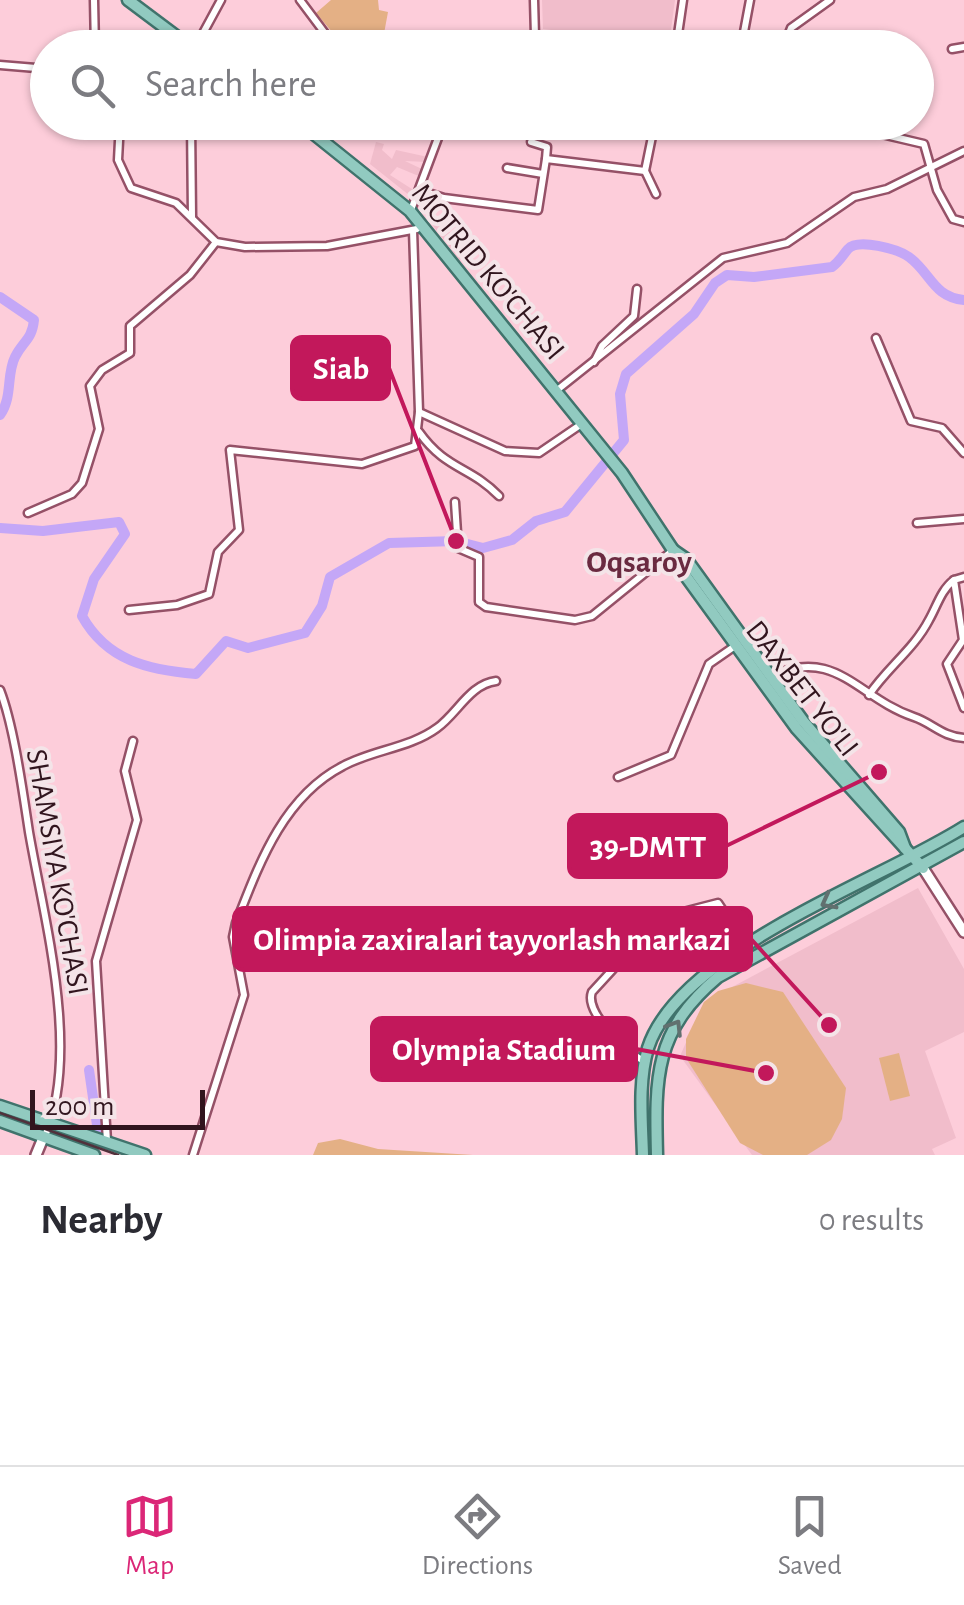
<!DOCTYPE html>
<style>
:root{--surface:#fff;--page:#f7f7f7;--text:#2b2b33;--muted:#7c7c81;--line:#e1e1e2;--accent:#db2777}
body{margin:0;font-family:"Alegreya Sans",sans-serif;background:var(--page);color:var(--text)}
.scale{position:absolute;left:30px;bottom:25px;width:175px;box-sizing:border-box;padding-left:10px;border:5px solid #31151e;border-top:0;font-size:28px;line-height:35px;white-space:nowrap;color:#31151e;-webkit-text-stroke:8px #f4e4e8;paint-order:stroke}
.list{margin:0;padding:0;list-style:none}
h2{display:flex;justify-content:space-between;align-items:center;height:130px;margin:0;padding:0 40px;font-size:42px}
h2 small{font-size:32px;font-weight:400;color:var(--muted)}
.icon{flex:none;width:55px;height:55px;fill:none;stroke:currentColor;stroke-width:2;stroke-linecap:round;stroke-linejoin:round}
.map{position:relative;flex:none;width:964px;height:1155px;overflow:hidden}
.search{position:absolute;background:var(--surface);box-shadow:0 2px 8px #0004;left:30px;right:30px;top:30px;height:110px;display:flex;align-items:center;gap:25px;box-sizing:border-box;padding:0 35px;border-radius:55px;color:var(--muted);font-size:38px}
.sheet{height:310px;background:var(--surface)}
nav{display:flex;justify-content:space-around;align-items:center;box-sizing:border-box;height:140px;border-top:2px solid var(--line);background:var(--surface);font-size:28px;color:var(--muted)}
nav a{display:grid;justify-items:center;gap:5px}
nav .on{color:var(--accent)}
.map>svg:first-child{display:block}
.built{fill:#f1bdcb}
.green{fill:#e4b085}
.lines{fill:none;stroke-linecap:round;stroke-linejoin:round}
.river{stroke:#c4a7f7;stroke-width:10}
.street-casing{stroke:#955167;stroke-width:11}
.secondary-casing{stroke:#955167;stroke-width:14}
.primary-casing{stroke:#40736c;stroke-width:15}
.street{stroke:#fff;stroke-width:6}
.secondary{stroke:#fff;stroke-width:9}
.primary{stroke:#91cac0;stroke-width:10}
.tram{stroke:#50313b;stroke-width:2.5}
.oneway{stroke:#61706f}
.labels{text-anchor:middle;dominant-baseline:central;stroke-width:8;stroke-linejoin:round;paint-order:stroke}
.street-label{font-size:30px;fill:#31151e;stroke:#f4e4e8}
.neighbourhood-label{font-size:32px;font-weight:bold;fill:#6a2a40;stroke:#f4e4e8}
.leader{fill:none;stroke:#c2185b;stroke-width:4}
.callout-dot{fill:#c2185b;stroke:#f4e4e8;stroke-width:4}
.callout{fill:#c2185b;stroke:#c2185b;stroke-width:4}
.callout-label{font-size:32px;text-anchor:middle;font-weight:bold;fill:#fff}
</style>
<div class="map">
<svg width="964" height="1155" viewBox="0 0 964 1155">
<rect width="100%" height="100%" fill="#fdcdda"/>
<g class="built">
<polygon points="542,0 675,0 669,44 543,29"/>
<polygon points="376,142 384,144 382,150 392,159 396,150 428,157 427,162 405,161 424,170 421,177 397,167 390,175 415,191 409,195 370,164"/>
<polygon points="444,213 443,226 466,248 460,261 428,219 440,220"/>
<polygon points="918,888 964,969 964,1032 925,1051 956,1138 932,1149 935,1155 752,1155 680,1056 704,1002"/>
</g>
<g class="green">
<polygon points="331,0 378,0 379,10 388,12 383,39 393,47 345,47 316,13"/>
<polygon points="746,983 783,992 846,1088 842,1119 831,1140 807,1155 763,1155 740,1143 686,1058 686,1039 704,1002 718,991"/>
<polygon points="899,1053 910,1096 890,1101 879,1058"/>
<polygon points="340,1139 378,1149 473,1155 313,1155 318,1143"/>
</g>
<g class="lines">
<g class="river">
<path d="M0 297 34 320C32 340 23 341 15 357 6 375 13 397 0 415"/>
<path d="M0 528 43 531 119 522 125 534 94 579 82 616C107 661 149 670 196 674L226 641 248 648 305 633 322 606 330 577 389 543 456 541 483 548 512 540 536 521 565 512 624 440 620 394 626 374 694 314 715 283 727 275 754 277 832 267C840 261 842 256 848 249 858 238 898 249 909 257 931 273 933 297 964 300"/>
<polyline points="89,1070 98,1132"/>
</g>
<g class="street-casing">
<g id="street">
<polyline points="94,0 95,48"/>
<polyline points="300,0 336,48"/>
<polyline points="535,36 627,48"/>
<polyline points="195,48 221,0"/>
<polyline points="525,48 535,36 534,0"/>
<polyline points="676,48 683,0"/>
<polyline points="741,48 750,0"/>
<polyline points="783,48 791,28 830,0"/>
<polyline points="952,49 964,47"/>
<polyline points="0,65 48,69"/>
<polyline points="120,122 118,160 131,188 176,203 216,242 245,247 327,246 417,229"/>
<polyline points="191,122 192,217"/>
<polyline points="855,122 860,129 924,144 937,190 953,219 964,222"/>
<polyline points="531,142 547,147 546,159"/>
<polyline points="507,168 543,174"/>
<polyline points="645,171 656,194"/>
<polyline points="419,190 444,198 538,210 546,159 645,171 655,122"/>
<polyline points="411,210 444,122"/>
<polyline points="876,338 911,421 942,428 964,453"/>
<polyline points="594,362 602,346 634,316 637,289"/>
<polyline points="556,391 723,258 787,243 854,197 887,189 964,151"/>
<polyline points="419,412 505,451 539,453 583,423"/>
<path d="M419 432C446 470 470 466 499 496"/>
<polyline points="455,502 458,548 479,557 479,602 486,607 575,620 592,616 672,551"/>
<polyline points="28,513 72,494 82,483 99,429 90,386 102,370 130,353 130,326 190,275 216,242"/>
<polyline points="917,523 964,519"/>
<polyline points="964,577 954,580 963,640 947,664 964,708"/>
<polyline points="129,610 177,605 209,594 218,552 239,530 230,450 362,464 415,446 419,412 413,230"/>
<path d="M772 676C835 646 858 698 914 717 932 723 943 737 964 738"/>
<path d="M0 690C14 726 23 793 29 832 44 919 81 1052 45 1136"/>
<path d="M869 695C887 668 914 649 929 620 937 606 941 590 954 580"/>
<polyline points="618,777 671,755 709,664 735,646"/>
<path d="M644 1061C626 1052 584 1012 592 992L660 918 718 903 746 945"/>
<polyline points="107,1141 96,961 137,820 125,771 133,741"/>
<path d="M193 1155 244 995 233 937 236 923C259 864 283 797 343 766 372 750 410 748 437 728 457 714 470 684 496 681"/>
</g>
</g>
<g class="secondary-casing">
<g id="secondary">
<polyline points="923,868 964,932"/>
<polyline points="36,1155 43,1138"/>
</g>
</g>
<g class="primary-casing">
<g id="primary">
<polyline points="128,0 192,48"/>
<polyline points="299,122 410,211 622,473 673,550 677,564 797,729 923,868"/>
<polyline points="673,550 686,559 803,721 899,832 905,848"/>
<polyline points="0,1106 145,1155"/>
<polyline points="0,1121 94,1155"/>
<path d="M643 1155C642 1120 638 1082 648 1048 679 951 879 881 964 827"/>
<path d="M657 1155C655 1077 654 1031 718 977L964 842"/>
</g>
</g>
<use href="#street" class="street"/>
<use href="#secondary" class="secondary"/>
<use href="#primary" class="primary"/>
<polyline class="tram" points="0,1113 118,1155"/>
</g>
<defs><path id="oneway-chevron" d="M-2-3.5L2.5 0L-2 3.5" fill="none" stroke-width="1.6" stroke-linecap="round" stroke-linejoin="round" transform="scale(2.5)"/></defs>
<g class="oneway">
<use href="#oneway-chevron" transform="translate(828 902) rotate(152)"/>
<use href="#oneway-chevron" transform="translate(675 1027) rotate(-58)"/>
</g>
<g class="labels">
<g class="street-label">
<text transform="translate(488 272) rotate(50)">MOTRID KO'CHASI</text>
<text transform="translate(802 689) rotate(52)">DAXBET YO'LI</text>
<text transform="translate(57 872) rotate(80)">SHAMSIYA KO'CHASI</text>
</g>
<g class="neighbourhood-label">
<text x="639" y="562">Oqsaroy</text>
</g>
</g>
<path class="leader" d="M456 541L389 368M879 772L726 846M829 1025L751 939M766 1073L636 1049"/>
<g class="callout-dot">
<circle cx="456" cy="541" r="10"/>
<circle cx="879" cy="772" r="10"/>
<circle cx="829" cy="1025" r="10"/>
<circle cx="766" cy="1073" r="10"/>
</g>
<g class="callout">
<rect x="292" y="337" width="97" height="62" rx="10"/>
<rect x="569" y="815" width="157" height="62" rx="10"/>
<rect x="234" y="908" width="517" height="62" rx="10"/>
<rect x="372" y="1018" width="264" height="62" rx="10"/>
</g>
<g class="callout-label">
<text x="341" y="379">Siab</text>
<text x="648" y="857">39-DMTT</text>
<text x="492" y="950">Olimpia zaxiralari tayyorlash markazi</text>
<text x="504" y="1060">Olympia Stadium</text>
</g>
</svg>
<div class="scale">200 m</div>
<div class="search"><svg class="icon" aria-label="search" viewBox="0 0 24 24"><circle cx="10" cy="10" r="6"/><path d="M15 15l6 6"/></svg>Search here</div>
</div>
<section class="sheet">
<h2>Nearby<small>0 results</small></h2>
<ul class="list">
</ul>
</section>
<nav>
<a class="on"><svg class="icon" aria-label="map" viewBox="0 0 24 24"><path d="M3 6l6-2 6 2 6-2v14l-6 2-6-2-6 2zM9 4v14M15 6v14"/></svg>Map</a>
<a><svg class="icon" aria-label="directions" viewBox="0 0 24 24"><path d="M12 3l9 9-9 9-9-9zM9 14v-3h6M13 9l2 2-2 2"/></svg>Directions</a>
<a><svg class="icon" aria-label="saved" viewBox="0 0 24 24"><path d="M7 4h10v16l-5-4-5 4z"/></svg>Saved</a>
</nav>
